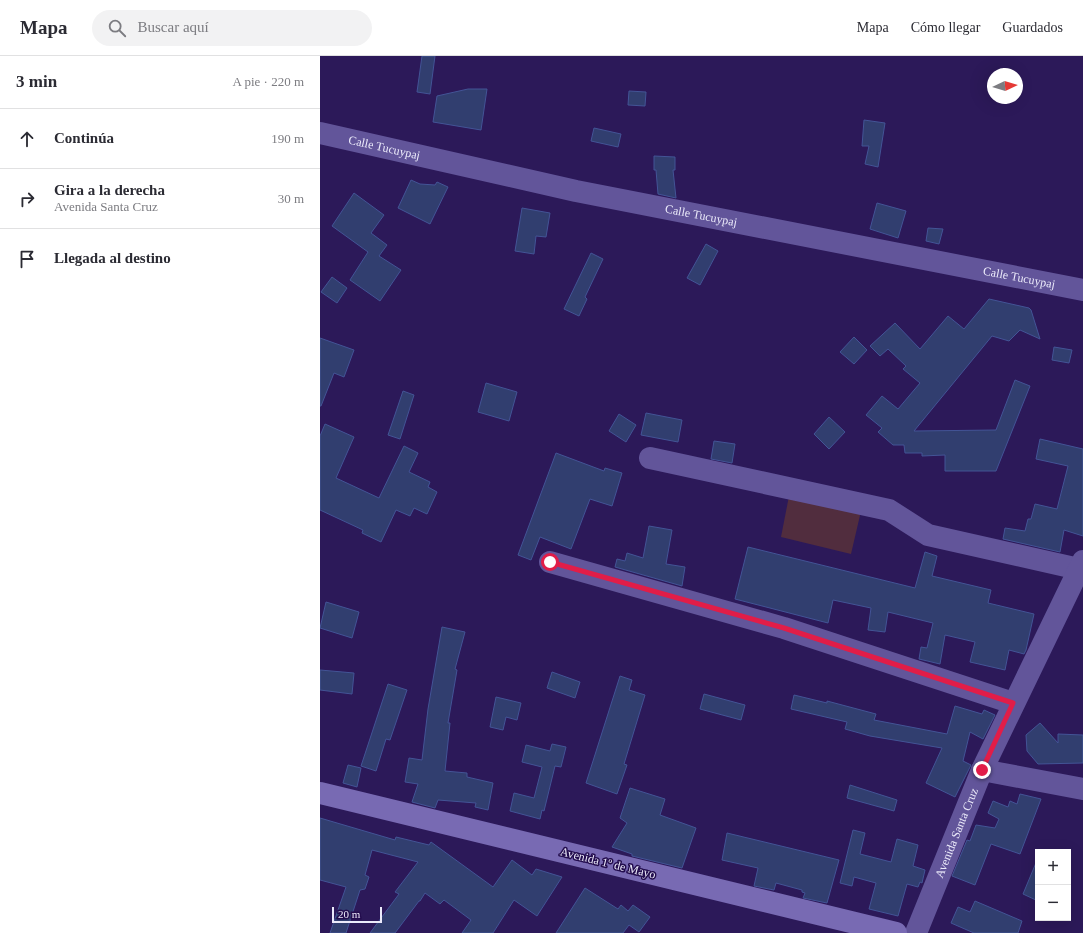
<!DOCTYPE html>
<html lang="es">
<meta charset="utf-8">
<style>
:root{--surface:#fff;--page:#f2f2f3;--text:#2b2b33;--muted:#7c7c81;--line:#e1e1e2}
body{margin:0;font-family:Georgia,serif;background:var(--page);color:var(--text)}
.controls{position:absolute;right:12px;bottom:12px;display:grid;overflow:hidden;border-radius:0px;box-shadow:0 4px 16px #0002}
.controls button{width:36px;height:36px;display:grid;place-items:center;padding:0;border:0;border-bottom:1px solid var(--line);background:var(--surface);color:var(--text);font:20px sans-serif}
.compass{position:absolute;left:667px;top:12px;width:36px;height:36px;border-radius:50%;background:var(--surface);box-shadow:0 4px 16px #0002;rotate:86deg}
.scale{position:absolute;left:12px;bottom:10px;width:50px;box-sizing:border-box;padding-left:4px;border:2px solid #ebeafa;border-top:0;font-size:11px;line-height:14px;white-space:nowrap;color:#ebeafa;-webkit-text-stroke:3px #230d4e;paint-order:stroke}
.stop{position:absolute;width:12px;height:12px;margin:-9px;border:3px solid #e11d48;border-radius:50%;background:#fff}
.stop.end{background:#e11d48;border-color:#fff;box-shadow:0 1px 4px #0008}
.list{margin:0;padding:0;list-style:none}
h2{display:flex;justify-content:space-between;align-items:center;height:52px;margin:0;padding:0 16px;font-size:17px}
h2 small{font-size:13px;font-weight:400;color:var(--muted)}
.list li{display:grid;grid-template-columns:26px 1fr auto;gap:12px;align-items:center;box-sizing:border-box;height:60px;padding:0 16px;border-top:1px solid var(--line)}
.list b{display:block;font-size:15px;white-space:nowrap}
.list p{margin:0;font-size:13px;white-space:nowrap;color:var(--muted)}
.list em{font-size:13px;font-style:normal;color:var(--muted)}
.icon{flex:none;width:22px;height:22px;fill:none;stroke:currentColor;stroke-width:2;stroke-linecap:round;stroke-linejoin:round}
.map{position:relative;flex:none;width:763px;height:877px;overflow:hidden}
header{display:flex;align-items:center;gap:24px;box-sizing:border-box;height:56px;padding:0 20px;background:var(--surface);border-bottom:1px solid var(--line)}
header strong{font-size:19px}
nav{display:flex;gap:22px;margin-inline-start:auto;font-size:14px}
.search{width:280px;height:36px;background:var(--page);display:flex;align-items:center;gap:10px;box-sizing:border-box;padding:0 14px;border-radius:22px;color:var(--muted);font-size:15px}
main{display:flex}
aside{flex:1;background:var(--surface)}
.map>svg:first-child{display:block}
.green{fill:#512d3e}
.building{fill:#313e6f;stroke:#435496}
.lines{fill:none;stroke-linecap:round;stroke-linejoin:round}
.minor{stroke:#62559a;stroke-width:22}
.major{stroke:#786ab3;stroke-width:22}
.route{stroke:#e11d48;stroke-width:5}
.labels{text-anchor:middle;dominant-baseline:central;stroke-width:3;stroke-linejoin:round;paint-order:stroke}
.street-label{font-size:12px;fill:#ebeafa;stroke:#230d4e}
</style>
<header>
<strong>Mapa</strong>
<div class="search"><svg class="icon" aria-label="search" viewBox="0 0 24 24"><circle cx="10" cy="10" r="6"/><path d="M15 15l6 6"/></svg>Buscar aquí</div>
<nav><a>Mapa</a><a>Cómo llegar</a><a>Guardados</a></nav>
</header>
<main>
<aside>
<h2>3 min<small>A pie · 220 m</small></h2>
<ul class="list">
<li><svg class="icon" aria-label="ahead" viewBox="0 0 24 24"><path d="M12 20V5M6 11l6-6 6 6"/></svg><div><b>Continúa</b></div><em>190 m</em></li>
<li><svg class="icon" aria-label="right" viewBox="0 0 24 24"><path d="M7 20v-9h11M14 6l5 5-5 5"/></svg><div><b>Gira a la derecha</b><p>Avenida Santa Cruz</p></div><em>30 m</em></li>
<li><svg class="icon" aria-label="arrive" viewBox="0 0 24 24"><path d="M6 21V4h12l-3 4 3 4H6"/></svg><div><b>Llegada al destino</b></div></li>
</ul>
</aside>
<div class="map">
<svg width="763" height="877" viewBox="0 0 763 877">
<rect width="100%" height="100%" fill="#2c1959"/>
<polygon class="green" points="469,440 541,455 531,498 461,481"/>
<g class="building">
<polygon points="102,0 115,0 110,38 97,36"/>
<polygon points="148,33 167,33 161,74 113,66 117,40"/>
<polygon points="309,35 326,36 325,50 308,49"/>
<polygon points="544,64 565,67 558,111 545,108 549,90 542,90"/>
<polygon points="274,72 301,78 298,91 271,85"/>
<polygon points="334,100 355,101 355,114 353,114 356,142 338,138 336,114 334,114"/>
<polygon points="91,124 100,128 115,129 117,126 128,131 110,168 78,152"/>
<polygon points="34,137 64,159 51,177 67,189 59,200 81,214 60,245 30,224 48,196 12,170"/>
<polygon points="557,147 586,155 578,182 550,173"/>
<polygon points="202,152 230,157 226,181 216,180 214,198 195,195"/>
<polygon points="608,172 623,173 619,188 606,185"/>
<polygon points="386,188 398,195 380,229 367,222"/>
<polygon points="271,197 283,203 265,241 267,243 259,260 244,253"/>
<polygon points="12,221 27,232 17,247 1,236"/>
<polygon points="669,243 709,252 711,254 720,283 700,274 689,285 672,280 594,375 676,374 695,324 710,330 676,415 625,415 625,399 602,400 602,397 585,397 584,389 573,389 558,376 562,372 546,359 562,340 578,353 600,327 583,313 586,310 568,293 560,300 550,290 575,267 600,293 628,260 644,273"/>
<polygon points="534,281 547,294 534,308 520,296"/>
<polygon points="0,282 34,294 24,321 14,317 1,350 0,350"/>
<polygon points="734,291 752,294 749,307 732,304"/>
<polygon points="166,327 197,336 189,365 158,356"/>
<polygon points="83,335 94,339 80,383 68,379"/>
<polygon points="326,357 362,364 358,386 321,379"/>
<polygon points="299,358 316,369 306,386 289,375"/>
<polygon points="509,361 525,376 509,393 494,378"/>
<polygon points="5,368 34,381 16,422 59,442 84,390 98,397 89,416 110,426 108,431 117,436 107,458 94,452 90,460 76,454 61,486 42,477 43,474 0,454 0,380"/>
<polygon points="720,383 763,393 763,480 744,474 740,496 683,483 685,472 705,475 708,463 711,463 715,448 737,453 748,410 716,403"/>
<polygon points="394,385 415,388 412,407 391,403"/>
<polygon points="236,397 284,415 285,412 302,417 292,450 270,443 251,493 220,481 211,504 198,499"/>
<polygon points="329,470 352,474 346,508 365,511 362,530 295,511 297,503 305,505 307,497 323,502"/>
<polygon points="428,491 595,532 605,496 617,500 612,520 671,534 668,547 714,558 706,594 704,598 689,594 685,614 650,606 655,586 625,579 620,608 599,603 601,591 607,592 613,567 568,556 565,576 548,574 551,552 513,544 508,567 415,543"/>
<polygon points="6,546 39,556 32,582 0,572"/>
<polygon points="122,571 145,576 135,613 137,614 128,667 130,667 125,715 147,717 147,721 173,727 168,754 155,751 156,747 118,744 115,752 92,746 98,728 85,726 89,702 102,704 108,653"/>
<polygon points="0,614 34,617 32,638 0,634"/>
<polygon points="232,616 260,626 255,642 227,632"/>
<polygon points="300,620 312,624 309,634 325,639 304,708 307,709 297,738 266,727"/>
<polygon points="68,628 87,634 70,684 66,683 56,715 41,710"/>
<polygon points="384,638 425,649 421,664 380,653"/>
<polygon points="474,639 507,647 507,645 556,658 554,664 627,678 635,650 662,658 664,654 675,659 663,683 650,676 643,705 651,709 635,741 606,727 622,692 550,680 525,673 527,666 471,653"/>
<polygon points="176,641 201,647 197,664 186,661 183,674 170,671"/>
<polygon points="720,667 738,687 738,678 763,679 763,707 718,708 707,695 706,679"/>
<polygon points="232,688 246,691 241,711 235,710 224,755 222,754 220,763 190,755 194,737 214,742 222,711 202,706 206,689 230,695"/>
<polygon points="28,709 41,712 37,731 23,727"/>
<polygon points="530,729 577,744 574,755 527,742"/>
<polygon points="310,732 345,743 340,759 376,772 362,812 312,800 312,798 292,791 307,767 300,762"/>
<polygon points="700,738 721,743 700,798 671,788 655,829 632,820 647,784 650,785 656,769 675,772 679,763 668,757 673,745 688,751 690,745 697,748"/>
<polygon points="0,762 75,784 76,781 109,789 111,786 173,831 192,804 212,819 216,813 242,821 217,860 194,844 173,877 142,877 151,864 124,844 120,848 105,837 100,845 99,845 75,877 50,877 79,838 75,836 98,806 52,794 45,819 49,821 45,833 40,834 26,877 10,877 26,831 0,824"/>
<polygon points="533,774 545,777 540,798 571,806 577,783 598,789 593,810 605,814 602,827 600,826 598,831 587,828 578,860 549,853 556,827 534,821 532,830 520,827"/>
<polygon points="407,777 519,804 507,847 483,842 485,837 482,836 482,834 456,827 454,834 434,830 438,812 402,804"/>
<polygon points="718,802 718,845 703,838"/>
<polygon points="265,832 298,853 301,849 308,855 313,849 330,861 319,876 309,869 303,877 236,877"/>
<polygon points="655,845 702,865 698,877 654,877 631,867 638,851 650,856"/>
</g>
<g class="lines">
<g class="minor">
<path id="s1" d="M0 77 256 135 763 234"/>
<polyline points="330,402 569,454 608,479 759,513"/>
<polyline points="230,506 464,572 693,647"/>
<polyline points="662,714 763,733"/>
<path id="s2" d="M596 877 662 714 763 505"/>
</g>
<polyline class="major" points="0,737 576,877"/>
</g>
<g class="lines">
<polyline class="route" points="230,506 464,572 693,647 662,714"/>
</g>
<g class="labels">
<g class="street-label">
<text stroke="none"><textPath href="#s1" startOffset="66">Calle Tucuypaj</textPath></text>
<text stroke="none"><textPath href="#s1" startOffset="390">Calle Tucuypaj</textPath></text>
<text stroke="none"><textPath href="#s1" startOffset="714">Calle Tucuypaj</textPath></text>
<text stroke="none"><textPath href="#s2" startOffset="108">Avenida Santa Cruz</textPath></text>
<text transform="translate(288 807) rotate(14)">Avenida 1º de Mayo</text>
</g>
</g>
</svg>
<div class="controls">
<button>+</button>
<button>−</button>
</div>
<svg class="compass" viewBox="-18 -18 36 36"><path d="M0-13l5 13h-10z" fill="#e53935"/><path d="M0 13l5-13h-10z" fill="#7c7c81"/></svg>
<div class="scale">20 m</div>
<div class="stop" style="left:230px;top:506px"></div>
<div class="stop end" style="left:662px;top:714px"></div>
</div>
</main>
